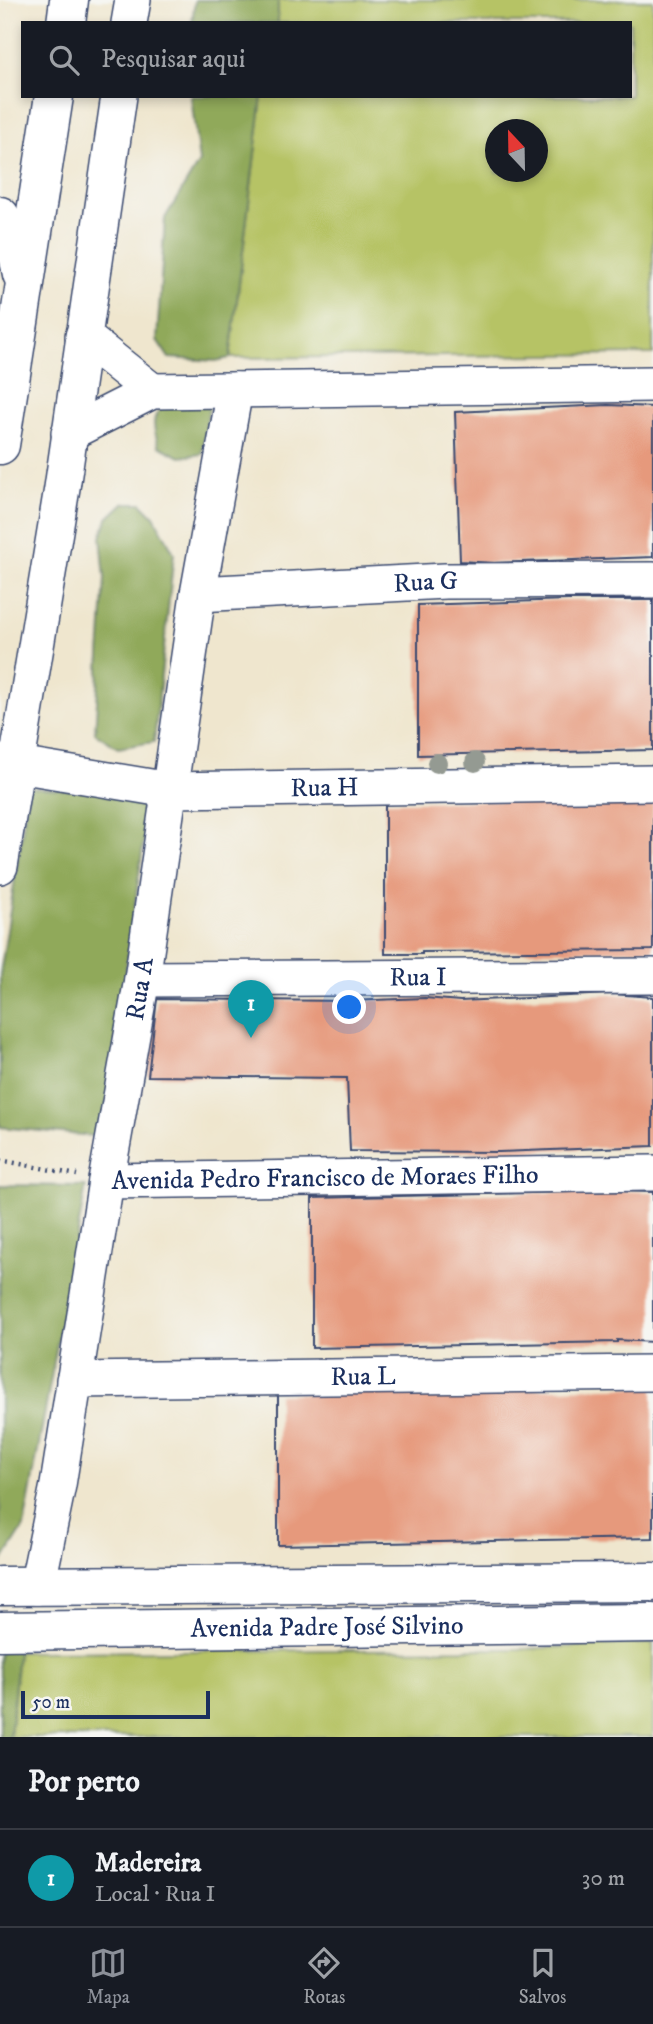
<!DOCTYPE html>
<html lang="pt">
<meta charset="utf-8">
<style>
:root{--surface:#171b24;--page:#242831;--text:#f1f3f6;--muted:#9ea1a6;--line:#363941;--accent:#8c9099}
body{margin:0;font-family:"IM FELL DW Pica",serif;background:var(--page);color:var(--text)}
.compass{position:absolute;left:485px;top:119px;width:63px;height:63px;border-radius:50%;background:var(--surface);box-shadow:0 4px 10px #0003;rotate:338deg}
.scale{position:absolute;left:21px;bottom:18px;width:189px;box-sizing:border-box;padding-left:7px;border:4px solid #1b2f5e;border-top:0;font-size:19px;line-height:24px;white-space:nowrap;color:#1b2f5e;-webkit-text-stroke:5px #f6f6f2;paint-order:stroke}
.you{position:absolute;left:350px;top:1008px;width:24px;height:24px;margin:-18px;border:5px solid #fff;border-radius:50%;background:#1a73e8;box-shadow:0 0 0 10px #1a73e833}
.badge{display:grid;place-items:center;width:46px;height:46px;border-radius:50%;background:var(--accent);color:#fff;font-size:23px;font-weight:700}
.pin{position:absolute;translate:-50% -58px;filter:drop-shadow(0 2px 4px #0008)}
.pin::after{content:'';position:absolute;top:37px;width:24px;height:21px;background:inherit;clip-path:polygon(0 0,100% 0,50% 100%)}
.list{margin:0;padding:0;list-style:none}
h2{display:flex;justify-content:space-between;align-items:center;height:91px;margin:0;padding:0 28px;font-size:30px}
h2 small{font-size:23px;font-weight:400;color:var(--muted)}
.list li{display:grid;grid-template-columns:46px 1fr auto;gap:21px;align-items:center;box-sizing:border-box;height:98px;padding:0 28px;border-top:2px solid var(--line)}
.list b{display:block;font-size:26px;white-space:nowrap}
.list p{margin:0;font-size:23px;white-space:nowrap;color:var(--muted)}
.list em{font-size:23px;font-style:normal;color:var(--muted)}
.icon{flex:none;width:38px;height:38px;fill:none;stroke:currentColor;stroke-width:2;stroke-linecap:round;stroke-linejoin:round}
.map{position:relative;flex:none;width:653px;height:1737px;overflow:hidden}
.search{position:absolute;background:var(--surface);box-shadow:0 4px 10px #0003;left:21px;right:21px;top:21px;height:77px;display:flex;align-items:center;gap:18px;box-sizing:border-box;padding:0 24px;border-radius:0px;color:var(--muted);font-size:26px}
.sheet{height:189px;background:var(--surface)}
nav{display:flex;justify-content:space-around;align-items:center;box-sizing:border-box;height:98px;border-top:2px solid var(--line);background:var(--surface);font-size:19px;color:var(--muted)}
nav a{display:grid;justify-items:center;gap:4px}
nav .on{color:var(--accent)}
.map>svg:first-child{display:block}
.green{fill:#b6c365;stroke:#687962;stroke-width:2;fill-rule:evenodd}
.forest{fill:#90a95a;stroke:#566c5c;stroke-width:2}
.building{fill:#e6997c}
.lines{fill:none;stroke-linecap:round;stroke-linejoin:round}
.minor-casing{stroke:#3b4a6f;stroke-width:38}
.major-casing{stroke:#3b4a6f;stroke-width:41}
.highway-casing{stroke:#3b4a6f;stroke-width:41}
.path{stroke:#3b4a6f;stroke-width:4.5;stroke-dasharray:2 5;stroke-linecap:butt}
.minor{stroke:#fff;stroke-width:35}
.major{stroke:#fff;stroke-width:38}
.highway{stroke:#fff;stroke-width:38}
.tree{fill:#949a92}
.labels{text-anchor:middle;dominant-baseline:central;stroke-width:5;stroke-linejoin:round;paint-order:stroke}
.street-label{font-size:26px;fill:#1b2f5e;stroke:#f6f6f2}
</style>
<div class="map">
<svg width="653" height="1737" viewBox="0 0 653 1737">
<rect width="100%" height="100%" fill="#f6f6f2"/>
<filter id="ink" filterUnits="userSpaceOnUse"><feTurbulence type="fractalNoise" baseFrequency=".0143" numOctaves="2"/><feDisplacementMap in="SourceGraphic" scale="14" xChannelSelector="R" yChannelSelector="G"/><feConvolveMatrix kernelMatrix="1 2 1 2 8 2 1 2 1" color-interpolation-filters="sRGB"/></filter>
<filter id="wash" filterUnits="userSpaceOnUse"><feTurbulence type="fractalNoise" baseFrequency=".00686" numOctaves="4" result="noise"/><feDisplacementMap in="SourceGraphic" scale="28" xChannelSelector="R" yChannelSelector="G"/><feGaussianBlur stdDeviation="1.57" result="paint"/><feColorMatrix in="noise" values="0 0 0 0 0 0 0 0 0 0 0 0 0 0 0 0 0 1.4 0 .05"/><feComposite in="paint" operator="in"/></filter>
<g filter="url(#wash)">
<rect width="100%" height="100%" fill="#efe6ce"/>
<g class="green">
<path d="M278 0H653V354L230 358 262 96H630V23H278ZM496 130H538V172H496Z"/>
<polygon points="653,1643 653,1737 10,1737 18,1652 519,1649"/>
</g>
<g class="forest">
<polygon points="195,0 278,0 278,23 192,23"/>
<polygon points="191,96 262,96 230,358 216,361 169,358 157,340 165,218 199,162"/>
<path d="M171 398 210 401 202 454 180 457 159 446C151 420 151 416 171 398Z"/>
<polygon points="124,503 141,503 154,516 174,553 154,742 118,748 95,733 105,578 101,537 107,519"/>
<polygon points="29,787 150,795 103,1137 0,1127 0,975"/>
<polygon points="0,1185 86,1186 24,1527 0,1565"/>
<polygon points="0,1631 7,1631 18,1652 10,1737 0,1737"/>
</g>
<g id="blocks">
<g class="building">
<polygon points="608,405 653,407 653,557 494,563 460,561 455,412"/>
<polygon points="568,600 653,600 653,750 418,755 418,605"/>
<polygon points="653,800 653,950 422,952 422,954 385,954 385,802"/>
<polygon points="612,994 653,997 653,1146 499,1152 350,1151 347,1078 148,1076 157,999 349,1001 425,998 460,1001"/>
<polygon points="616,1191 653,1192 653,1342 617,1340 617,1342 312,1348 312,1198"/>
<polygon points="653,1387 653,1538 278,1545 278,1394"/>
</g>
</g>
</g>
<g filter="url(#ink)">
<use href="#blocks" fill-opacity="0" stroke="#3b4a6f" stroke-width="2"/>
<g class="lines">
<g class="minor-casing">
<g id="minor">
<polyline points="129,23 133,0"/>
<polyline points="83,336 152,391"/>
<polyline points="69,433 152,391 653,384"/>
<path id="s1" d="M198 594 445 581 653 580"/>
<path id="s2" d="M0 762 169 790 653 783"/>
<polyline points="0,866 62,488 119,96"/>
<path id="s3" d="M142 979 653 976"/>
<path id="s4" d="M106 1181 653 1173"/>
<path id="s5" d="M74 1380 653 1373"/>
<path id="s6" d="M37 1587 58 1485 106 1181 142 979 198 594 235 390"/>
</g>
</g>
<g class="major-casing">
<g id="major">
<polyline points="0,1586 653,1582"/>
<path id="s7" d="M0 1631 653 1623"/>
</g>
</g>
<g class="highway-casing">
<g id="highway">
<polyline points="66,23 69,0"/>
<polyline points="0,216 16,245 22,274"/>
<polyline points="0,445 54,96"/>
</g>
</g>
<polyline class="path" points="0,1160 77,1175"/>
<use href="#minor" class="minor"/>
<use href="#major" class="major"/>
<use href="#highway" class="highway"/>
</g>
<g class="tree">
<circle cx="475" cy="762" r="10"/>
<circle cx="437" cy="763" r="10"/>
</g>
</g>
<g class="labels">
<g class="street-label">
<text stroke="none"><textPath href="#s1" startOffset="228">Rua G</textPath></text>
<text stroke="none"><textPath href="#s2" startOffset="327">Rua H</textPath></text>
<text stroke="none"><textPath href="#s3" startOffset="276">Rua I</textPath></text>
<text stroke="none"><textPath href="#s6" startOffset="607">Rua A</textPath></text>
<text stroke="none"><textPath href="#s4" startOffset="219">Avenida Pedro Francisco de Moraes Filho</textPath></text>
<text stroke="none"><textPath href="#s5" startOffset="289">Rua L</textPath></text>
<text stroke="none"><textPath href="#s7" startOffset="327">Avenida Padre José Silvino</textPath></text>
</g>
</g>
</svg>
<svg class="compass" viewBox="-18 -18 36 36"><path d="M0-13l5 13h-10z" fill="#e53935"/><path d="M0 13l5-13h-10z" fill="#9ea1a6"/></svg>
<div class="scale">50 m</div>
<div class="you"></div>
<div class="pin badge" style="left:251px;top:1038px;background:#0f9aa8">1</div>
<div class="search"><svg class="icon" aria-label="search" viewBox="0 0 24 24"><circle cx="10" cy="10" r="6"/><path d="M15 15l6 6"/></svg>Pesquisar aqui</div>
</div>
<section class="sheet">
<h2>Por perto<small></small></h2>
<ul class="list">
<li><span class="badge" style="background:#0f9aa8">1</span><div><b>Madereira</b><p>Local · Rua I</p></div><em>30 m</em></li>
</ul>
</section>
<nav>
<a class="on"><svg class="icon" aria-label="map" viewBox="0 0 24 24"><path d="M3 6l6-2 6 2 6-2v14l-6 2-6-2-6 2zM9 4v14M15 6v14"/></svg>Mapa</a>
<a><svg class="icon" aria-label="directions" viewBox="0 0 24 24"><path d="M12 3l9 9-9 9-9-9zM9 14v-3h6M13 9l2 2-2 2"/></svg>Rotas</a>
<a><svg class="icon" aria-label="saved" viewBox="0 0 24 24"><path d="M7 4h10v16l-5-4-5 4z"/></svg>Salvos</a>
</nav>
